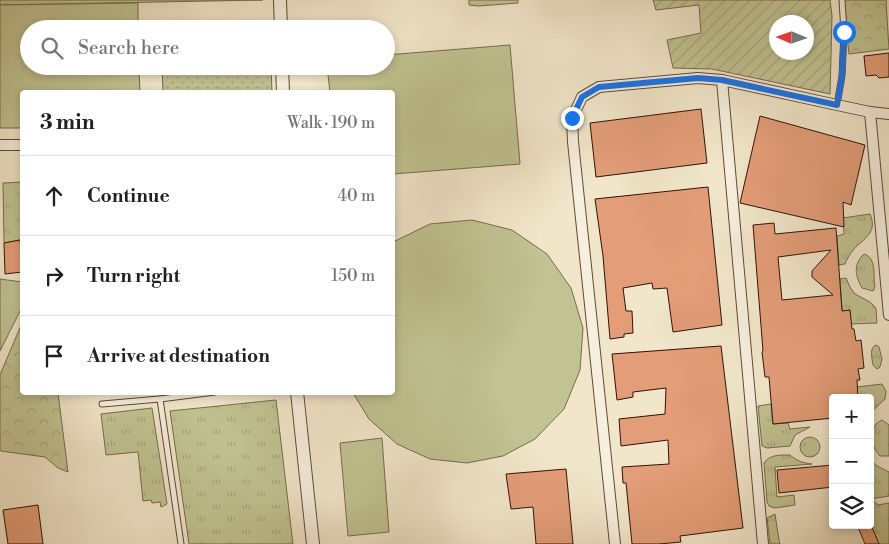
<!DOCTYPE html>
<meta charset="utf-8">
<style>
:root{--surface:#fff;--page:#f6f6f6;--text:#202124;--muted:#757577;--line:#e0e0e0}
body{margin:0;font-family:"Libre Bodoni",serif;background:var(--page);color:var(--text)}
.controls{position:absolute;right:15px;bottom:15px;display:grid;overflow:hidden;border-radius:5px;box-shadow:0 2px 8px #0003}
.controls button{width:45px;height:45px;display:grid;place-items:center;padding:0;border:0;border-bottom:1px solid var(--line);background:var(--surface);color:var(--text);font:25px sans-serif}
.compass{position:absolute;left:769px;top:15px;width:45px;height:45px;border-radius:50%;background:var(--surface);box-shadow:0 2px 8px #0003;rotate:272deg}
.stop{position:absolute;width:15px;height:15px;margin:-11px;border:4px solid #1a73e8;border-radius:50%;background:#fff}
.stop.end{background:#1a73e8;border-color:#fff;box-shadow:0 1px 5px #0008}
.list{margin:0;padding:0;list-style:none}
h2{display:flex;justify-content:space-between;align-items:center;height:65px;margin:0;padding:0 20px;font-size:21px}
h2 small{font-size:16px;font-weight:400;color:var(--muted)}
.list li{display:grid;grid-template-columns:32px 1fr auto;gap:15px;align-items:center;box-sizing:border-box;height:80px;padding:0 20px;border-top:1px solid var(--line)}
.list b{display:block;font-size:19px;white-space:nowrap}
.list em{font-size:16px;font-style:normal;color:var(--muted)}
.icon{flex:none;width:28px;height:28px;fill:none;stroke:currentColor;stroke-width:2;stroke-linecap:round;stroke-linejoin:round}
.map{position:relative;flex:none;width:889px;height:544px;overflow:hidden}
.search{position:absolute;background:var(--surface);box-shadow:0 2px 8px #0003;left:20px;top:20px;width:375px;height:55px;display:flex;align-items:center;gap:12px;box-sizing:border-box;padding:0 18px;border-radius:28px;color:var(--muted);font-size:19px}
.panel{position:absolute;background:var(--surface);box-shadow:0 2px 8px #0003;left:20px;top:90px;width:375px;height:305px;border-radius:5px}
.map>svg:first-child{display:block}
.grass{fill:url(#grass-tufts);stroke:#786b4c}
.forest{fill:url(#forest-crowns);stroke:#786b4c}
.park{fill:url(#park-dots);stroke:#786b4c}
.garden{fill:url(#garden-furrows);stroke:#786b4c;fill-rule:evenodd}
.pitch{fill:#c1c392;stroke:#786b4c}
.building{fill:#e39d78;stroke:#301306;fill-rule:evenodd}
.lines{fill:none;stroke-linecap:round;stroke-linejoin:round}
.service-casing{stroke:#604837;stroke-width:7}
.minor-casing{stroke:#604837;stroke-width:12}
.tertiary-casing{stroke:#604837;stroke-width:14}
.service{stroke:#f6efdd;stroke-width:5}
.minor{stroke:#f6efdd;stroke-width:10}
.tertiary{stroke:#f6efdd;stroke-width:12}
.route{stroke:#1a73e8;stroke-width:6}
</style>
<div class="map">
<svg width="889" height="544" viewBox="0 0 889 544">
<defs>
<pattern id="grass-tufts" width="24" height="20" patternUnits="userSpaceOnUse" patternTransform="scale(1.25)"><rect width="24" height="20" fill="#c1c392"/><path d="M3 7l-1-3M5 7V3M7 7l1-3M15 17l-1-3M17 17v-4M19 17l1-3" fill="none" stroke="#a6a77c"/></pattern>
<pattern id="forest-crowns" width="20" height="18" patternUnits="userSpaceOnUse" patternTransform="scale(1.25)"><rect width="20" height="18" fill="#c1c392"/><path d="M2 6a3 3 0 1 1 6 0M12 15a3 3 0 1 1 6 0" fill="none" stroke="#a6a77c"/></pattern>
<pattern id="park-dots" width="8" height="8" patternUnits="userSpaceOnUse" patternTransform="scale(1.25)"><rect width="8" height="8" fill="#c1c392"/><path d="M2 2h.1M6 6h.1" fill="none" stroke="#a6a77c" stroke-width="1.8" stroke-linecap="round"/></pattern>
<pattern id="garden-furrows" width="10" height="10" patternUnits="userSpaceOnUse" patternTransform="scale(1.25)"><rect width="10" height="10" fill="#c1c392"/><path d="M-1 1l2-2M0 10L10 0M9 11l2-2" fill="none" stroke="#a6a77c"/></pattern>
</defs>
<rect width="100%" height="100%" fill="#f1e6ca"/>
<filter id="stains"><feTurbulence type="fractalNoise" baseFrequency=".004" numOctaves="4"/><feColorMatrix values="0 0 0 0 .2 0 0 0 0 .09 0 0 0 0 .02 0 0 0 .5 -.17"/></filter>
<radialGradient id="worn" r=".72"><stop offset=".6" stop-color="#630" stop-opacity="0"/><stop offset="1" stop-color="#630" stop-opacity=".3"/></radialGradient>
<g class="grass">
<polygon points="469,0 518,0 518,3 479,6 469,5"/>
<polygon points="22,182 22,256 20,240 4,243 3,183"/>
<path d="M870 214C878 233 864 238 853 250 850 254 847 259 845 264L839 265 837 236 844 234 843 218Z"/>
<path d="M864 254C877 258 873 276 875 287L873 291 862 288C855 275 853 265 864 254Z"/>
<polygon points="846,278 850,287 855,294 870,302 876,308 877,323 851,324 850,310 842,311 840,279"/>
<path d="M876 345 879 347 882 359 880 367 877 369 873 365C872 358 869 348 876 345Z"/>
<polygon points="882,384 886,391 885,399 870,413 870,398 858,398 857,387"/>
<polygon points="276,400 293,544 189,544 170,411"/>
<polygon points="771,404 773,424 788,423 790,429 810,427 795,435 790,446 767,448 762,446 758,406"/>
<polygon points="152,408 167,504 161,507 160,502 152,503 151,500 143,501 138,452 106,455 101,414"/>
<path d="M882 420 889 425V456H880C870 445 867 427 882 420Z"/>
<circle cx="810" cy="447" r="10"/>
<path d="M790 455C797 461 803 463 812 464L775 467 777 497 794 495 795 505 775 508 769 506 767 502 764 463C770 454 781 455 790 455Z"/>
<polygon points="870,459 877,466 889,472 889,496 870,499"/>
<polygon points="874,501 878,505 889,503 889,544 879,544 870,523 870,502"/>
<polygon points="775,514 779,540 780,544 770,544 767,518"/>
</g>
<g class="forest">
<polygon points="0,0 263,0 0,5"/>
<polygon points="843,0 886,0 889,49 849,54"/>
<polygon points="22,323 22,392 58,393 68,472 58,468 45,457 1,451 0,450 0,375"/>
</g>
<polygon class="park" points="162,66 271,66 272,92 163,92"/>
<path class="garden" d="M653 0H830L832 16 830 94 712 69 673 68 667 40 701 33 699 5 656 10ZM776 22H806V52H776Z"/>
<g class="pitch">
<polygon points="138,3 138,29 29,29 29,66 149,66 149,71 139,72 140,92 22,92 22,128 0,128 0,5"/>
<polygon points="510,45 520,164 393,174 392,92 330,92 327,66 386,66 386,55"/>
<polygon points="472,220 512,230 547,254 571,288 583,328 580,370 564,409 535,439 503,456 467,463 430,459 397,444 369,419 353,393 392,392 393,242 430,224"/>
<polygon points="0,279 22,282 22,307 0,351"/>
<polygon points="382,438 389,532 348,536 340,443"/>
</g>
<g class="building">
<polygon points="889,53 889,77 879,78 876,75 866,76 864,56"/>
<polygon points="701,109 707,163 596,177 590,123"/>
<polygon points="760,116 865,145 851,205 843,202 844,227 740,203"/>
<polygon points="708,187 722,325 673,332 667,288 653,289 652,283 623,288 626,311 632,311 633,333 624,334 624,337 610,339 603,256 595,199"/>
<path d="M774 223 775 234 836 228 842 311 850 310 852 329H854L856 341 861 340 864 368 858 369 860 380H857L858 398H833V418L773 424 769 377H765L762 352 763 351 753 225ZM831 250 812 271V277L833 295 782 300 778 257Z"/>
<polygon points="20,240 22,258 22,272 5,274 4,243"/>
<polygon points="721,346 743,528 680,536 681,542 659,544 632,544 626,483 623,483 622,467 669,464 668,440 621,446 619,419 665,414 666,388 633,392 633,397 617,400 612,354"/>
<polygon points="833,465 833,487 779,493 777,470"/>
<polygon points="566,469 573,544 536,544 533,507 511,509 506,474"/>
<polygon points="38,505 43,544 8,544 3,510"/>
<polygon points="857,525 871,525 879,544 865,544"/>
</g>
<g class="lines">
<g class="service-casing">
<g id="service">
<polyline points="837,105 842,76 844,32 842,0"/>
<polyline points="102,404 160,399"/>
<polyline points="181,544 160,399 215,392"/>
</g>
</g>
<g class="minor-casing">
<g id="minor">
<polyline points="722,80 763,544"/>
<polyline points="870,112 889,315"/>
<polyline points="0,145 22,145"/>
<polyline points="615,544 573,142 572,118 582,97 599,87 698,78 722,80 837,105 870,112 889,114"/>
</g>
</g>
<g class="tertiary-casing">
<g id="tertiary">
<polyline points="280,0 281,29"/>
<polyline points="282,66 283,92"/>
<polyline points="297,392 313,544"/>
</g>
</g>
<use href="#service" class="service"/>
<use href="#minor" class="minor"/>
<use href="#tertiary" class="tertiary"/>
</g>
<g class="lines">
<polyline class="route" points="572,118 582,97 599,87 698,78 722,80 837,105 842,76 844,32"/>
</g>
<rect width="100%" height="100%" filter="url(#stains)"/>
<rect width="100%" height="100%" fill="url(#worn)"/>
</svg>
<div class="controls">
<button>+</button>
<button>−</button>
<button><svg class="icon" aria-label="layers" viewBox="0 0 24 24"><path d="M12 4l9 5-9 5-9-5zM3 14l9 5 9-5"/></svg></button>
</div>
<svg class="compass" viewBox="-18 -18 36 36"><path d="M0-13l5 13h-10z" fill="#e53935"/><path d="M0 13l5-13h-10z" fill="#757577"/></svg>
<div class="stop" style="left:844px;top:32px"></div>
<div class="stop end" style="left:572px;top:118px"></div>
<div class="search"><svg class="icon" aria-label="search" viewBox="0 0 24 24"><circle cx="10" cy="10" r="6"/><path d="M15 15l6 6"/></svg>Search here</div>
<section class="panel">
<h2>3 min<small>Walk · 190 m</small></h2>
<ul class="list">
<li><svg class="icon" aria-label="ahead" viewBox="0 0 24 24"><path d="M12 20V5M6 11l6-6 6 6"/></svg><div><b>Continue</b></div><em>40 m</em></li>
<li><svg class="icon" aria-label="right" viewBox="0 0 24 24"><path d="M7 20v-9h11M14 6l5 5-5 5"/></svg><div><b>Turn right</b></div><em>150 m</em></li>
<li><svg class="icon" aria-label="arrive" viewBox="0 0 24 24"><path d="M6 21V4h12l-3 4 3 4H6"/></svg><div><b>Arrive at destination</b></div></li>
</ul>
</section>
</div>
